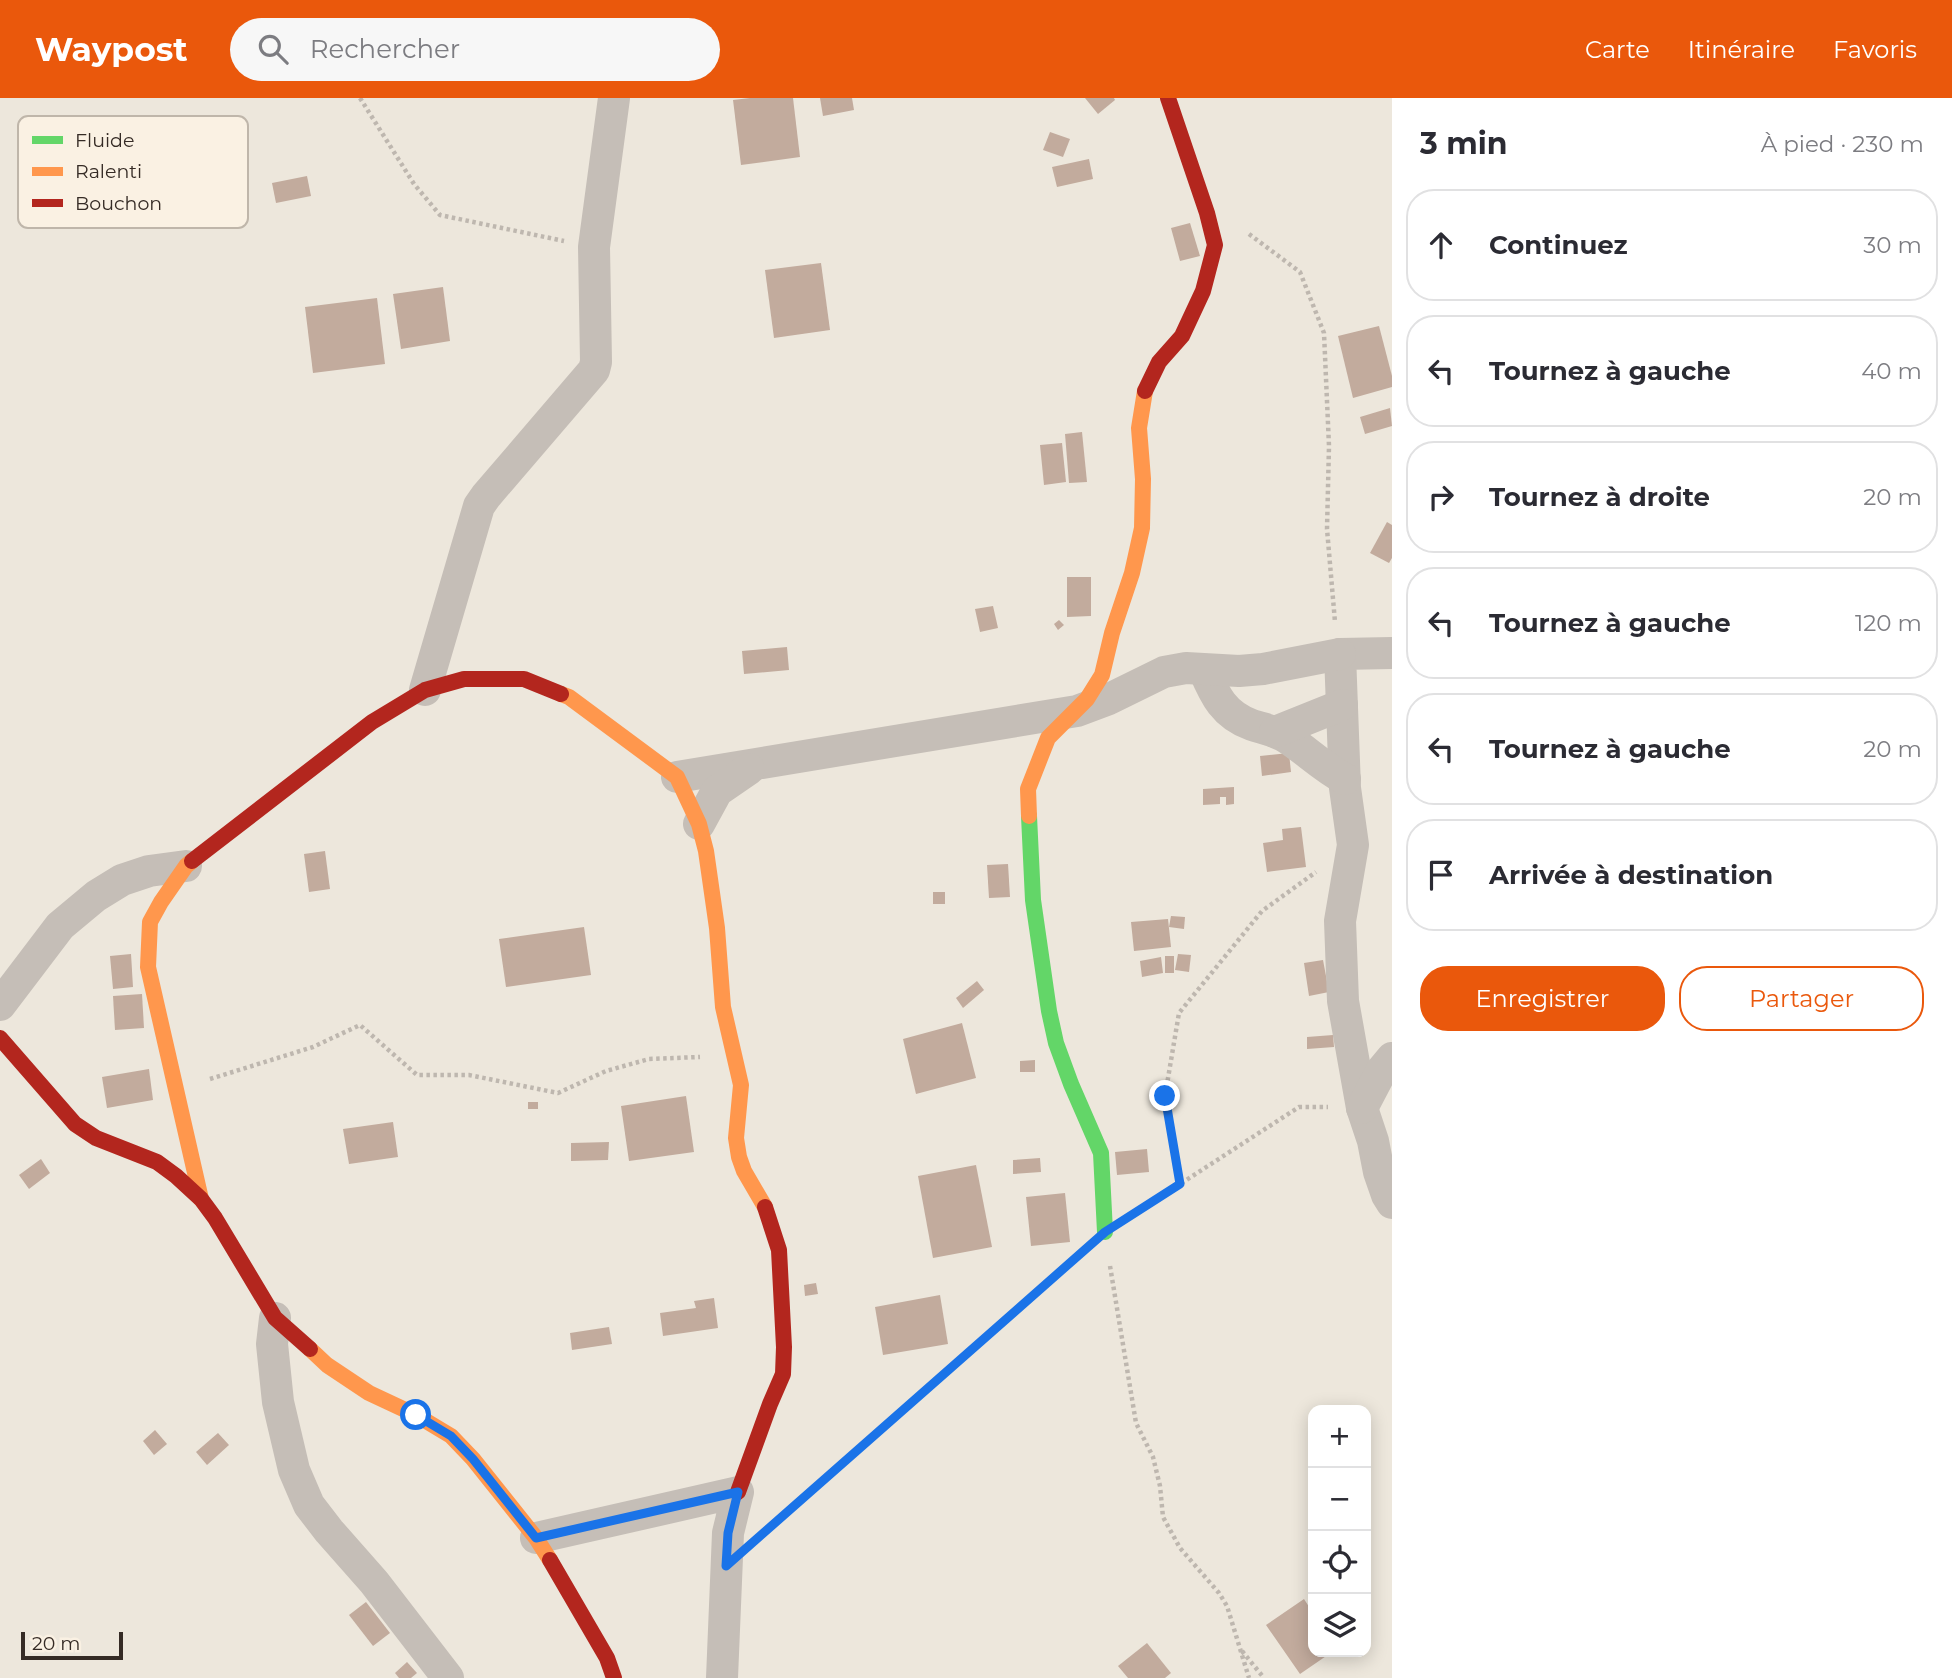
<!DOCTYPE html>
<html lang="fr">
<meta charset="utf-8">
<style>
:root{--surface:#fff;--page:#f7f7f7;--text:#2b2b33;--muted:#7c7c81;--line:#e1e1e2;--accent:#ea580c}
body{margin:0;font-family:Montserrat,sans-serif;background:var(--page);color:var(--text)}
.controls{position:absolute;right:21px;bottom:21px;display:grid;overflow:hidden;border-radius:14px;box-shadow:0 4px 18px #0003}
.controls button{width:63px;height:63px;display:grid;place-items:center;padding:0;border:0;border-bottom:2px solid var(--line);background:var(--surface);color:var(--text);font:35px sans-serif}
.scale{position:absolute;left:21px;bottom:18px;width:102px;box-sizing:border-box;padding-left:7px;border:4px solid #352b25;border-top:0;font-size:19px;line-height:24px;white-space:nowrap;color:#352b25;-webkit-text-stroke:5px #faf1e3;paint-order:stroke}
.stop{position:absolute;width:21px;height:21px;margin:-16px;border:5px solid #1a73e8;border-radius:50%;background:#fff}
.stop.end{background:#1a73e8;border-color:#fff;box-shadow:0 2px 7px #0008}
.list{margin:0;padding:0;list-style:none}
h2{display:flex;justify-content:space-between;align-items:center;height:91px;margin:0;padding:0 28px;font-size:30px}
h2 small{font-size:23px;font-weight:400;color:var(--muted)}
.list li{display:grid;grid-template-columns:46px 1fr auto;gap:21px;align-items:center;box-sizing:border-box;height:112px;margin:0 14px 14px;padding:0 14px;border:2px solid var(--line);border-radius:28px}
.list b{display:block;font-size:26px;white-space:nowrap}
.list em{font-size:23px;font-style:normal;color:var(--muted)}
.actions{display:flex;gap:14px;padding:21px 28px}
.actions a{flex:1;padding:16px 0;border:2px solid var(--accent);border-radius:28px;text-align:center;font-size:24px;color:var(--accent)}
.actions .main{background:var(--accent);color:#fff}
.icon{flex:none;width:38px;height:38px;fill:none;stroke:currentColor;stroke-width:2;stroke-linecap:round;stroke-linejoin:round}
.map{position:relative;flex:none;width:1392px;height:1580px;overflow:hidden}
header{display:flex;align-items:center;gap:42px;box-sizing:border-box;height:98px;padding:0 35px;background:var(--accent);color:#fff}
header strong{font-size:33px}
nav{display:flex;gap:38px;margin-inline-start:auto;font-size:24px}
.search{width:490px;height:63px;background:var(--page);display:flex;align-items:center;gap:18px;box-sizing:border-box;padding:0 24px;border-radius:38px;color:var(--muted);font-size:26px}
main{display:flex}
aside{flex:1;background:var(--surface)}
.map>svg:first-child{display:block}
.building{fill:#c2ab9d}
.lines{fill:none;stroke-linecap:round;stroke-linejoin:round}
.path{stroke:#beb7af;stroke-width:4.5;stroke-dasharray:3.5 3.5;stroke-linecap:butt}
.street{stroke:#c5beb7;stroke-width:32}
.fast{stroke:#63d668;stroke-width:16}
.slow{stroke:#ff974d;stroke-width:16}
.jam{stroke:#b3261e;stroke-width:16}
.route{stroke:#1a73e8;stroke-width:9}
.key{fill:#faf1e3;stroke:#bfb6aa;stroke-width:2}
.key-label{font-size:19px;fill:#352b25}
</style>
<header>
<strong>Waypost</strong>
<div class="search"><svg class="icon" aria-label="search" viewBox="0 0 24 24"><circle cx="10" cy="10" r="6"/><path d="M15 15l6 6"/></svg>Rechercher</div>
<nav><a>Carte</a><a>Itinéraire</a><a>Favoris</a></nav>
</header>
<main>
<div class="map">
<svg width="1392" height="1580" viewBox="0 0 1392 1580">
<rect width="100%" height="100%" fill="#ede7dc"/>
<g class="building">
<polygon points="750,0 793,0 800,59 741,67 733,2"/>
<polygon points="820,0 852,0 854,12 823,18"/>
<polygon points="1085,0 1114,0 1115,2 1098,16"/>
<polygon points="1050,34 1070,41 1063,59 1043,52"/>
<polygon points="1089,61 1093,81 1057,89 1052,69"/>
<polygon points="307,78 311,98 276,105 272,85"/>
<polygon points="1190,125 1200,158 1180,163 1171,130"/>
<polygon points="821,165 830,232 774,240 765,172"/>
<polygon points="443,189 450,243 401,251 393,196"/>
<polygon points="377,200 385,266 313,275 305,209"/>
<polygon points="1379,228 1392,278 1392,289 1353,300 1338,238"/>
<polygon points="1390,310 1392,328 1365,336 1360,319"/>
<polygon points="1082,334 1087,384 1069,385 1065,336"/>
<polygon points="1062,345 1066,384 1044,387 1040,347"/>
<polygon points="1387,424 1392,427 1392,460 1389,465 1370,455"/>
<polygon points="1067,479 1091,479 1091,518 1067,519"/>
<polygon points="993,508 998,530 980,534 975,511"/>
<polygon points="1059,522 1064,527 1058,532 1054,526"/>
<polygon points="787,549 789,572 744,576 742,553"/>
<polygon points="1289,655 1291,674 1262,678 1260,658"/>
<polygon points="1234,689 1234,706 1226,707 1226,699 1220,699 1220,706 1203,707 1203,691"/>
<polygon points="1301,729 1306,769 1267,774 1263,745 1283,742 1282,731"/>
<polygon points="325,753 330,791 309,794 304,756"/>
<polygon points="1008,766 1010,799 989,800 987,767"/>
<rect x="933" y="794" width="12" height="12"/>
<polygon points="1171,818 1185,819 1184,831 1169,829"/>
<polygon points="1168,821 1171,849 1134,853 1131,824"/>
<polygon points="584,829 591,877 506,889 499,841"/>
<polygon points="131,856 133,889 113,891 110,858"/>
<polygon points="1178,856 1191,857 1189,874 1175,872"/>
<rect x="1165" y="858" width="9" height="17"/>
<polygon points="1161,859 1163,875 1142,879 1140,863"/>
<polygon points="1323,862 1329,894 1309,898 1304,865"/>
<polygon points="977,883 984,892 963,910 956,900"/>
<polygon points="142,896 144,930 115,932 113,898"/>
<polygon points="962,925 976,980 916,996 903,941"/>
<polygon points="1333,937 1334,949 1307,951 1307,939"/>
<polygon points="1035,962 1035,974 1020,974 1020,963"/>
<polygon points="149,971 153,1002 107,1010 102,979"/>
<polygon points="686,998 694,1054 629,1063 621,1008"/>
<rect x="528" y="1004" width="10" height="7"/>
<polygon points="393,1024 398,1059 349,1066 343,1031"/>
<polygon points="609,1044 608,1062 571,1063 571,1045"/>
<polygon points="1147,1051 1149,1074 1117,1077 1115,1054"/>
<polygon points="1040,1060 1041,1074 1013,1076 1013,1062"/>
<polygon points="41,1061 50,1075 29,1091 19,1077"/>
<polygon points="976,1067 992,1149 933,1160 918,1078"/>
<polygon points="1065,1095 1070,1144 1031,1148 1026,1099"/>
<polygon points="816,1185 818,1196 805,1198 804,1187"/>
<polygon points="940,1197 948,1246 883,1257 875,1209"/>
<polygon points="714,1200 718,1230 663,1238 660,1215 696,1210 694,1203"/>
<polygon points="609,1229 612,1246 572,1252 570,1235"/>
<polygon points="155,1332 167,1346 154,1357 143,1343"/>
<polygon points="218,1335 229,1347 207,1367 196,1354"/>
<polygon points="1304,1501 1313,1515 1313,1554 1332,1554 1300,1576 1266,1527"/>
<polygon points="366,1504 390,1535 373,1548 349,1517"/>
<polygon points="1147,1545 1171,1575 1165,1580 1128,1580 1118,1568"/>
<polygon points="407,1564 417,1575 411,1580 399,1580 395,1575"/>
</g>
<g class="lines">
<g class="path">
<polyline points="360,0 414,86 440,117 564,143"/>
<polyline points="1249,136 1300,174 1324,235 1329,348 1327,431 1335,524"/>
<polyline points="210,981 313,949 360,927 417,977 469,977 558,995 606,973 649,961 700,959"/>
<polyline points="1180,1086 1165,998 1179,915 1262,813 1316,774"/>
<polyline points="1140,1112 1299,1009 1328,1009"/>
<polyline points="1110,1168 1136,1325 1153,1359 1160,1388 1163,1419 1180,1450 1219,1495 1227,1508 1249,1580"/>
<polyline points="761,1438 1080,1156"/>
<polyline points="1242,1553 1264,1580"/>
</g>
<g class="street">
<polyline points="1392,555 1340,556 1345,690 1353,747 1340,823 1343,903 1362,1010 1373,1043 1379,1074 1387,1097 1392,1105"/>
<path d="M1204 572C1215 598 1224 617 1252 627 1264 631 1276 633 1287 640 1307 653 1324 670 1345 681"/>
<polyline points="425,592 479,408 486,398 594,272 596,264 594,149 614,0"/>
<polyline points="1275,634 1342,607"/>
<polyline points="677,679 1077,613 1109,601 1164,574 1186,570 1239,573 1263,571 1340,556"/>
<polyline points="699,726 717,693 749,671"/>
<polyline points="0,907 60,828 96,798 122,782 149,773 186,768"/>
<polyline points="1362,1010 1382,972 1392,960"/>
<polyline points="275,1220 272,1246 278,1304 294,1372 309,1407 329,1433 374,1484 448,1580"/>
<polyline points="536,1440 738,1394 728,1435 722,1580"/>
</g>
<polyline class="fast" points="1029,718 1033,802 1049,913 1056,945 1071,986 1101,1055 1105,1134"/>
<g class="slow">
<polyline points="561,596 569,599 677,679 699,726 706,753 717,830 723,909 741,987 736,1040 739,1059 744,1073 765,1109"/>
<polyline points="1029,718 1028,691 1048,640 1087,601 1102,577 1112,535 1132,475 1142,430 1143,381 1139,330 1145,293"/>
<polyline points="192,763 186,768 161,804 150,824 148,869 201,1101"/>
<polyline points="310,1251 327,1267 369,1295 416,1317 451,1338 473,1361 536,1440 550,1462"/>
</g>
<g class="jam">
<polyline points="1145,293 1159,264 1182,238 1203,193 1215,147 1207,115 1168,0"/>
<polyline points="192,763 372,624 425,592 464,581 524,581 561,596"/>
<polyline points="0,940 75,1026 96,1040 157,1064 176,1078 201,1101 215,1120 275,1220 310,1251"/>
<polyline points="738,1394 770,1306 783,1276 784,1249 779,1152 765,1109"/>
<polyline points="550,1462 607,1560 614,1580"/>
</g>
</g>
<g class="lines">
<polyline class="route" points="416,1317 451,1338 473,1361 536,1440 738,1394 728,1435 726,1468 1105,1134 1180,1086 1165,998"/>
</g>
<rect x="18" y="18" width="230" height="112" rx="10" class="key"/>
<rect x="32" y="38" width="31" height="8" fill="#63d668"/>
<rect x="32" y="69" width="31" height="9" fill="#ff974d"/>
<rect x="32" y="101" width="31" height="8" fill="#b3261e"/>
<g class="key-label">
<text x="75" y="49">Fluide</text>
<text x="75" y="80">Ralenti</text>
<text x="75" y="112">Bouchon</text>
</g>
</svg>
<div class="controls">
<button>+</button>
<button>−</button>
<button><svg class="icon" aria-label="locate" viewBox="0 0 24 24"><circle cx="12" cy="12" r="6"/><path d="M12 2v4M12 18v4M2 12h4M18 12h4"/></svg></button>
<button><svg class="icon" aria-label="layers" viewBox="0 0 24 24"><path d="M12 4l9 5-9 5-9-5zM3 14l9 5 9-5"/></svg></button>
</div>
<div class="scale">20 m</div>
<div class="stop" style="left:416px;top:1317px"></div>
<div class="stop end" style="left:1165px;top:998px"></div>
</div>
<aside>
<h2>3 min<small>À pied · 230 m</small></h2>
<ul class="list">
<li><svg class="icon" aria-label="ahead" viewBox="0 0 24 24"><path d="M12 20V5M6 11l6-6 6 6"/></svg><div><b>Continuez</b></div><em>30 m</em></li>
<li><svg class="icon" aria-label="left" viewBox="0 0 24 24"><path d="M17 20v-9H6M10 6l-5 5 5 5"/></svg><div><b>Tournez à gauche</b></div><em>40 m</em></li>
<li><svg class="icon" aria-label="right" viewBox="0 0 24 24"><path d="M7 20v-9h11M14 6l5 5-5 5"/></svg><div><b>Tournez à droite</b></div><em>20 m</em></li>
<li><svg class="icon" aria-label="left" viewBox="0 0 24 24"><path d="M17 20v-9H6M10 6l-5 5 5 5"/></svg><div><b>Tournez à gauche</b></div><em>120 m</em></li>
<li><svg class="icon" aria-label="left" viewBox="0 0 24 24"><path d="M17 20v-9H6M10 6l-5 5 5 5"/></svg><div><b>Tournez à gauche</b></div><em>20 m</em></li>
<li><svg class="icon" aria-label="arrive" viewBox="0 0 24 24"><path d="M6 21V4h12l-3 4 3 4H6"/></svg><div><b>Arrivée à destination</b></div></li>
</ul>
<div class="actions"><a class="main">Enregistrer</a><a>Partager</a></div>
</aside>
</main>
